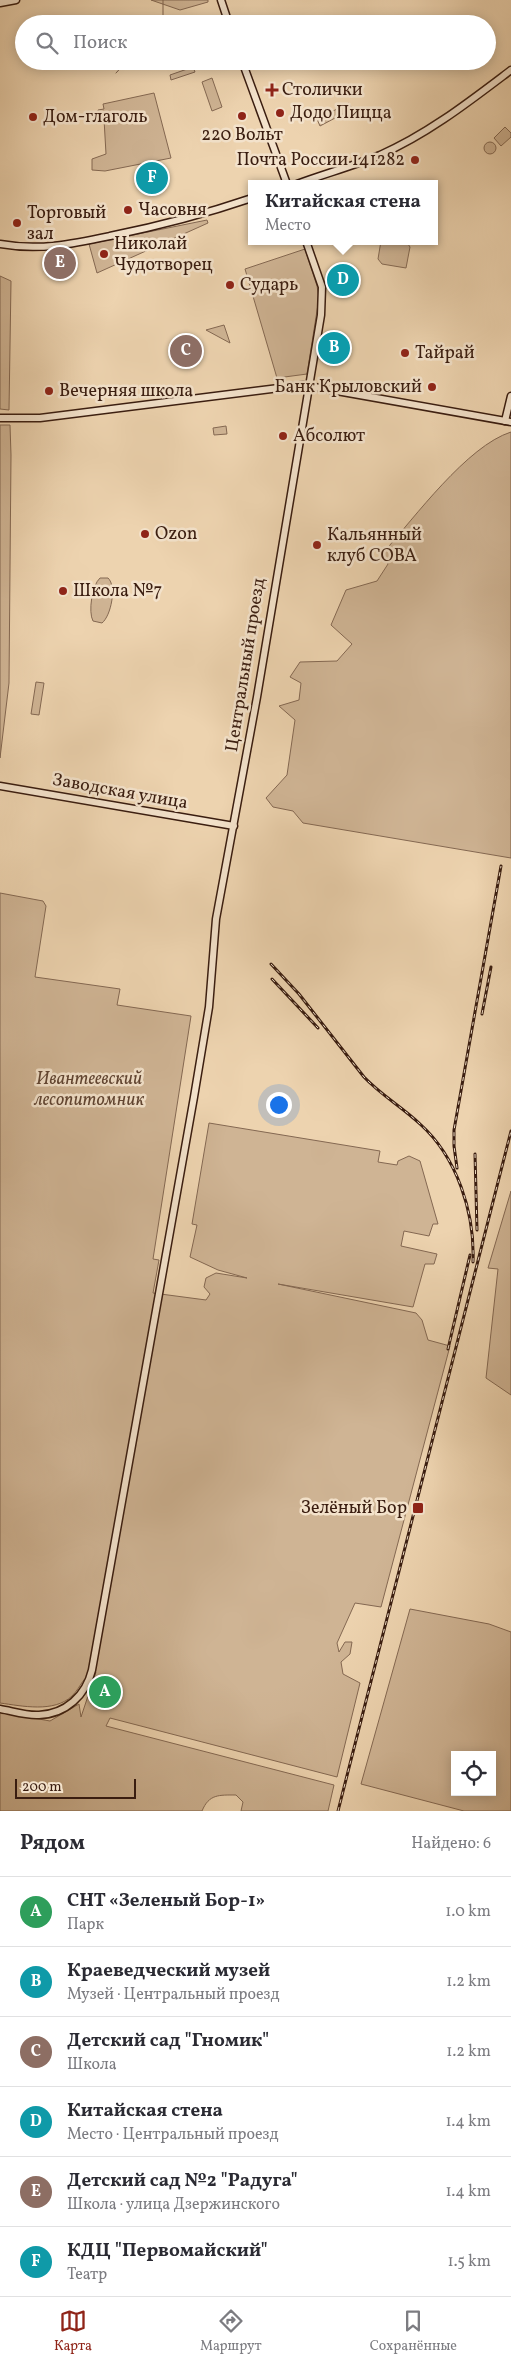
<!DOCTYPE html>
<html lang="ru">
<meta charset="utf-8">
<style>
:root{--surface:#fff;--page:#f7f7f7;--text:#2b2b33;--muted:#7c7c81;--line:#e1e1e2;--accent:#8f2418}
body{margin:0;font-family:Vollkorn,serif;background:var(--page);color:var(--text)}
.controls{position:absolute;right:15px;bottom:15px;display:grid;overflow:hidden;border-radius:0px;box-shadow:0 2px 12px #0003}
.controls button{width:45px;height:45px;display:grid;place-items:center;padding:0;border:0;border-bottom:1px solid var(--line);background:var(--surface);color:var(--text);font:25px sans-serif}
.scale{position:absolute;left:15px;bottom:12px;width:121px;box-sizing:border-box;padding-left:5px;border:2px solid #3a1d10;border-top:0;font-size:14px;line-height:18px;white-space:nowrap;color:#3a1d10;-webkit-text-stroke:4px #f3e2cb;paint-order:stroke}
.you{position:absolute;left:278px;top:1104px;width:18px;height:18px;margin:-12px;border:4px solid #fff;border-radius:50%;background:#1a73e8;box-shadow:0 0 0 8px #1a73e833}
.badge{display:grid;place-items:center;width:32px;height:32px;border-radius:50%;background:var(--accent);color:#fff;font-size:16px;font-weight:700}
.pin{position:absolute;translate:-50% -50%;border:2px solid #fff;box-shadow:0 1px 5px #0006}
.popup{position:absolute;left:248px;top:180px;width:190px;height:65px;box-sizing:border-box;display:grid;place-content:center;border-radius:0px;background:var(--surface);filter:drop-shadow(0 1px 4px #0005);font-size:16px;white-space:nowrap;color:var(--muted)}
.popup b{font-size:19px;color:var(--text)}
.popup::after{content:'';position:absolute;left:50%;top:100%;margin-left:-10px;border:10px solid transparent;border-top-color:var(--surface)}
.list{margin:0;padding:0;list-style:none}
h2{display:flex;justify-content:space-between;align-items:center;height:65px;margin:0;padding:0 20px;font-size:21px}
h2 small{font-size:16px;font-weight:400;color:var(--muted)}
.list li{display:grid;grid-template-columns:32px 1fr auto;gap:15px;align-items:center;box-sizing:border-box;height:70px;padding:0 20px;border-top:1px solid var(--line)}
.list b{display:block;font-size:19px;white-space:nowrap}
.list p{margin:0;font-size:16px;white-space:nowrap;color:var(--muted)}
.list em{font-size:16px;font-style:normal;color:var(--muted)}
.icon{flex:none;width:28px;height:28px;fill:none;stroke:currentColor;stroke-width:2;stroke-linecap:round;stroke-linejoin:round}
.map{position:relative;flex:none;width:511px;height:1811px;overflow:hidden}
.search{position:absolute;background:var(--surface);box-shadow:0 2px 12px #0003;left:15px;right:15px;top:15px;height:55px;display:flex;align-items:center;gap:12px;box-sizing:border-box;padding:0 18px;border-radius:28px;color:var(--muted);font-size:19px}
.sheet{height:485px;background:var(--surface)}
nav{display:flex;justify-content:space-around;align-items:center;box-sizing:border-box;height:70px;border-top:1px solid var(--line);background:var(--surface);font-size:14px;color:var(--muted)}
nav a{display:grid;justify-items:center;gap:2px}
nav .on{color:var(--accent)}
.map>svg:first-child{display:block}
.green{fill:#cfb494;stroke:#846852;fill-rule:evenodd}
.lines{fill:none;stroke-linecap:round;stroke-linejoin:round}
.stream{stroke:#81654f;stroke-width:1}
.secondary-casing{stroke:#3a1d10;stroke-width:9}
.secondary{stroke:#f3e2cb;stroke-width:6}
.rail-casing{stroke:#3a1d10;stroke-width:3}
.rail{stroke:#f3e2cb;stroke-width:1;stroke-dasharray:4;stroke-linecap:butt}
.poi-dot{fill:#8f2418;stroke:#f3e2cb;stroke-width:2}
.labels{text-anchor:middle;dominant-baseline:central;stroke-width:5;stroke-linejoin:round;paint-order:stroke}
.poi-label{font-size:18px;fill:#3a1d10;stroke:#f3e2cb;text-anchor:start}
.street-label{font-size:18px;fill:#3a1d10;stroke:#f3e2cb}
.park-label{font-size:18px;font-style:italic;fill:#5f4331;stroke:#f3e2cb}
</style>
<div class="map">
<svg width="511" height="1811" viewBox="0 0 511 1811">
<rect width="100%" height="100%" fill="#edd3af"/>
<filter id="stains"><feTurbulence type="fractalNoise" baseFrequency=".004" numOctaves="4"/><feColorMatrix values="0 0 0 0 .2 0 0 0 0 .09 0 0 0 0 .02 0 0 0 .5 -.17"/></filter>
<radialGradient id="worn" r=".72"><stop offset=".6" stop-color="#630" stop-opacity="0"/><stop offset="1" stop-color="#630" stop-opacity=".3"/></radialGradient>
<g class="green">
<polygon points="151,0 208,0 208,2 180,10"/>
<polygon points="193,67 195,72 171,80 170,75"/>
<polygon points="212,78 222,107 212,111 202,82"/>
<polygon points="154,93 171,158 105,171 92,170 92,159 106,154 104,119 98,119 98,110 104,109 103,104"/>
<polygon points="349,103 352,109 320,126 317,119"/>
<polygon points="505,127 511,133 511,137 501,146 494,138"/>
<circle cx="490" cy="148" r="6"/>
<polygon points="207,220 208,223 97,273 89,244"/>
<polygon points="381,241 408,244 410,247 406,268 382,264 378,259"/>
<polygon points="305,249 317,286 319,298 307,374 277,378 245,269"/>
<polygon points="0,276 11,281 9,410 0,409"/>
<polygon points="224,325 230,343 206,330"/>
<polygon points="0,425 10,425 11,455 9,683 0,758"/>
<polygon points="226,426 227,434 214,435 213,428"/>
<path d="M511 432V858L303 823 293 811 273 807 266 798 287 775 295 720 279 706 299 700 301 683 290 677 300 662 337 661 352 644 331 625 346 590 377 581 388 564 383 553C415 517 467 446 511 432Z"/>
<path d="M100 578H108C117 586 111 616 102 623L93 621C88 612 92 585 100 578Z"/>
<polygon points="36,682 44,683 39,715 31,714"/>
<path d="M0 893 43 901 46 906 35 977 120 989 117 1005 191 1016 153 1259 159 1260 153 1293 206 1300 210 1294 204 1287 206 1278 216 1273 247 1278 218 1270 190 1257 197 1225 192 1224 209 1123 380 1151 378 1162 397 1165 398 1161 409 1156 420 1161 438 1224H433L429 1236 404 1231 401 1246 437 1254 434 1264H425L413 1307 278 1284 416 1313 422 1320 428 1340 450 1346 381 1607 355 1603 337 1643 339 1652 345 1642H352L350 1654 341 1662 343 1674 360 1683 337 1777 110 1718 106 1726 334 1785 328 1811H241L243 1802 236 1795C219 1795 209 1794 202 1811H0V1712L50 1721 79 1704 81 1717 96 1672C82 1676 82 1686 72 1696 54 1713 22 1706 0 1703Z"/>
<polygon points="511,1191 511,1395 486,1378 498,1269 488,1268"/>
<path d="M410 1609 489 1624 511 1632V1811H464L361 1784ZM455 1755H492V1792H455Z"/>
</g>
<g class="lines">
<g class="stream">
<polyline points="163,0 163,24"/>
<polyline points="116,73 127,61"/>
</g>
<g class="secondary-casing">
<g id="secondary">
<polyline points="221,0 229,24"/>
<polyline points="0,3 16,0"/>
<polyline points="242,61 287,184"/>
<path d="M297 184C324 174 353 166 380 155 428 134 470 101 511 70"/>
<path d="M0 244C39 251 72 244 110 236 159 226 205 214 252 198"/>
<polyline points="0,418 40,418 303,385 511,422"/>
<polyline points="505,421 511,396"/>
<polyline points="0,786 234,826"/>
<path d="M0 1709C12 1711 27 1716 39 1715 66 1714 86 1695 92 1670L194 1097 209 1007 216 919 257 697 321 315 322 287 306 241"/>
</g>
</g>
<use href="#secondary" class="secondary"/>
<g class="rail-casing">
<g id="rail">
<path d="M271 964 299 994 364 1077C381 1095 402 1107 420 1124 457 1157 475 1213 473 1262"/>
<polyline points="272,979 318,1028"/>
<polyline points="482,1014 491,967"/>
<polyline points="475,1154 477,1230"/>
<polyline points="457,1168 454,1146 454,1130 501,866"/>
<polyline points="448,1349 470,1255"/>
<polyline points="338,1811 511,1131"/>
</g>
</g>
<use href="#rail" class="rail"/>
</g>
<g class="poi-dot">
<path d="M269.5 82.5h5v5h5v5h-5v5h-5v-5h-5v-5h5z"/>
<circle cx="280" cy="113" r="5"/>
<circle cx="242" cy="116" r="5"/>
<circle cx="33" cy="117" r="5"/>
<circle cx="415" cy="160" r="5"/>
<circle cx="128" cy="210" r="5"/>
<circle cx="17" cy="223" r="5"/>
<circle cx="104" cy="254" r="5"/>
<circle cx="230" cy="285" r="5"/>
<circle cx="405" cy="353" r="5"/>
<circle cx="432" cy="387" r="5"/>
<circle cx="49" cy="391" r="5"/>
<circle cx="283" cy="436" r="5"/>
<circle cx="145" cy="534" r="5"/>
<circle cx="317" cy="545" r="5"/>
<circle cx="63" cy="591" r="5"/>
<rect x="412" y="1502" width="12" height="12" rx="2.5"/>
</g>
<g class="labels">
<g class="poi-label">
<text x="282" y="90">Столички</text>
<text x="290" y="113">Додо Пицца</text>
<text x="43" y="117">Дом-глаголь</text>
<text x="242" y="135" text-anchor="middle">220 Вольт</text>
<text x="405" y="160" text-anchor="end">Почта России 141282</text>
<text x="138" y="210">Часовня</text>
<text x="27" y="213">Торговый<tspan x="27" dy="21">зал</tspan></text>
<text x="114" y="244">Николай<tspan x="114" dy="21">Чудотворец</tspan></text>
<text x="240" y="285">Сударь</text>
<text x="415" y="353">Тайрай</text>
<text x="422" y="387" text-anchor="end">Банк Крыловский</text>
<text x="59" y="391">Вечерняя школа</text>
<text x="293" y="436">Абсолют</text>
<text x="155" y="534">Ozon</text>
<text x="327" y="535">Кальянный<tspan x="327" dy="21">клуб СОВА</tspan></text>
<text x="73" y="591">Школа №7</text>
<text x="407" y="1508" text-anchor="end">Зелёный Бор</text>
</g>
<g class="street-label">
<text transform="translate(246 665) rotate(-81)">Центральный проезд</text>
<text transform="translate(120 792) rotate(10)">Заводская улица</text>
</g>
<g class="park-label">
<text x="89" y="1079">Ивантеевский<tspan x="89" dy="21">лесопитомник</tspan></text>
</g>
</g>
<rect width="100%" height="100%" filter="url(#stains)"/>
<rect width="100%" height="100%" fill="url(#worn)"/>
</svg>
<div class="controls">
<button><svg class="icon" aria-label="locate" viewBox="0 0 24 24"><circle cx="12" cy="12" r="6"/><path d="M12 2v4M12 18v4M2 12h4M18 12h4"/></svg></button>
</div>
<div class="scale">200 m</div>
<div class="you"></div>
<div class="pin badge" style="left:105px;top:1692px;background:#2e9e5b">A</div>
<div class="pin badge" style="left:334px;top:348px;background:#0f9aa8">B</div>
<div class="pin badge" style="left:186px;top:351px;background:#8d6e63">C</div>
<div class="pin badge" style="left:343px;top:280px;background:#0f9aa8">D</div>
<div class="popup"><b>Китайская стена</b>Место</div>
<div class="pin badge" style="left:60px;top:263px;background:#8d6e63">E</div>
<div class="pin badge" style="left:152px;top:178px;background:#0f9aa8">F</div>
<div class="search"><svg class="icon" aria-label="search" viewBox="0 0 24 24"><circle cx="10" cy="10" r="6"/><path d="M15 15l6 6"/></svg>Поиск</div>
</div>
<section class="sheet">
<h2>Рядом<small>Найдено: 6</small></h2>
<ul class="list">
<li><span class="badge" style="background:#2e9e5b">A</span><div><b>СНТ «Зеленый Бор-1»</b><p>Парк</p></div><em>1.0 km</em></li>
<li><span class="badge" style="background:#0f9aa8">B</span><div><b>Краеведческий музей</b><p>Музей · Центральный проезд</p></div><em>1.2 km</em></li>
<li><span class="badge" style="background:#8d6e63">C</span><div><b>Детский сад &quot;Гномик&quot;</b><p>Школа</p></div><em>1.2 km</em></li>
<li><span class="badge" style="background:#0f9aa8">D</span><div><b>Китайская стена</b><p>Место · Центральный проезд</p></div><em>1.4 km</em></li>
<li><span class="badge" style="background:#8d6e63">E</span><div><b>Детский сад №2 &quot;Радуга&quot;</b><p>Школа · улица Дзержинского</p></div><em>1.4 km</em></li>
<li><span class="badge" style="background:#0f9aa8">F</span><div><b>КДЦ &quot;Первомайский&quot;</b><p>Театр</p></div><em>1.5 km</em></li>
</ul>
</section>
<nav>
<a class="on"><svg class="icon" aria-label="map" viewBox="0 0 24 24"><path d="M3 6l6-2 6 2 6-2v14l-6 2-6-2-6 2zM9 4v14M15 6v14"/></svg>Карта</a>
<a><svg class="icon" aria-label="directions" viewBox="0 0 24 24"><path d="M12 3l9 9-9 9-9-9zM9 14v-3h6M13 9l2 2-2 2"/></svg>Маршрут</a>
<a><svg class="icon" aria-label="saved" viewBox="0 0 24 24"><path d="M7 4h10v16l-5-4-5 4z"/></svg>Сохранённые</a>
</nav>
